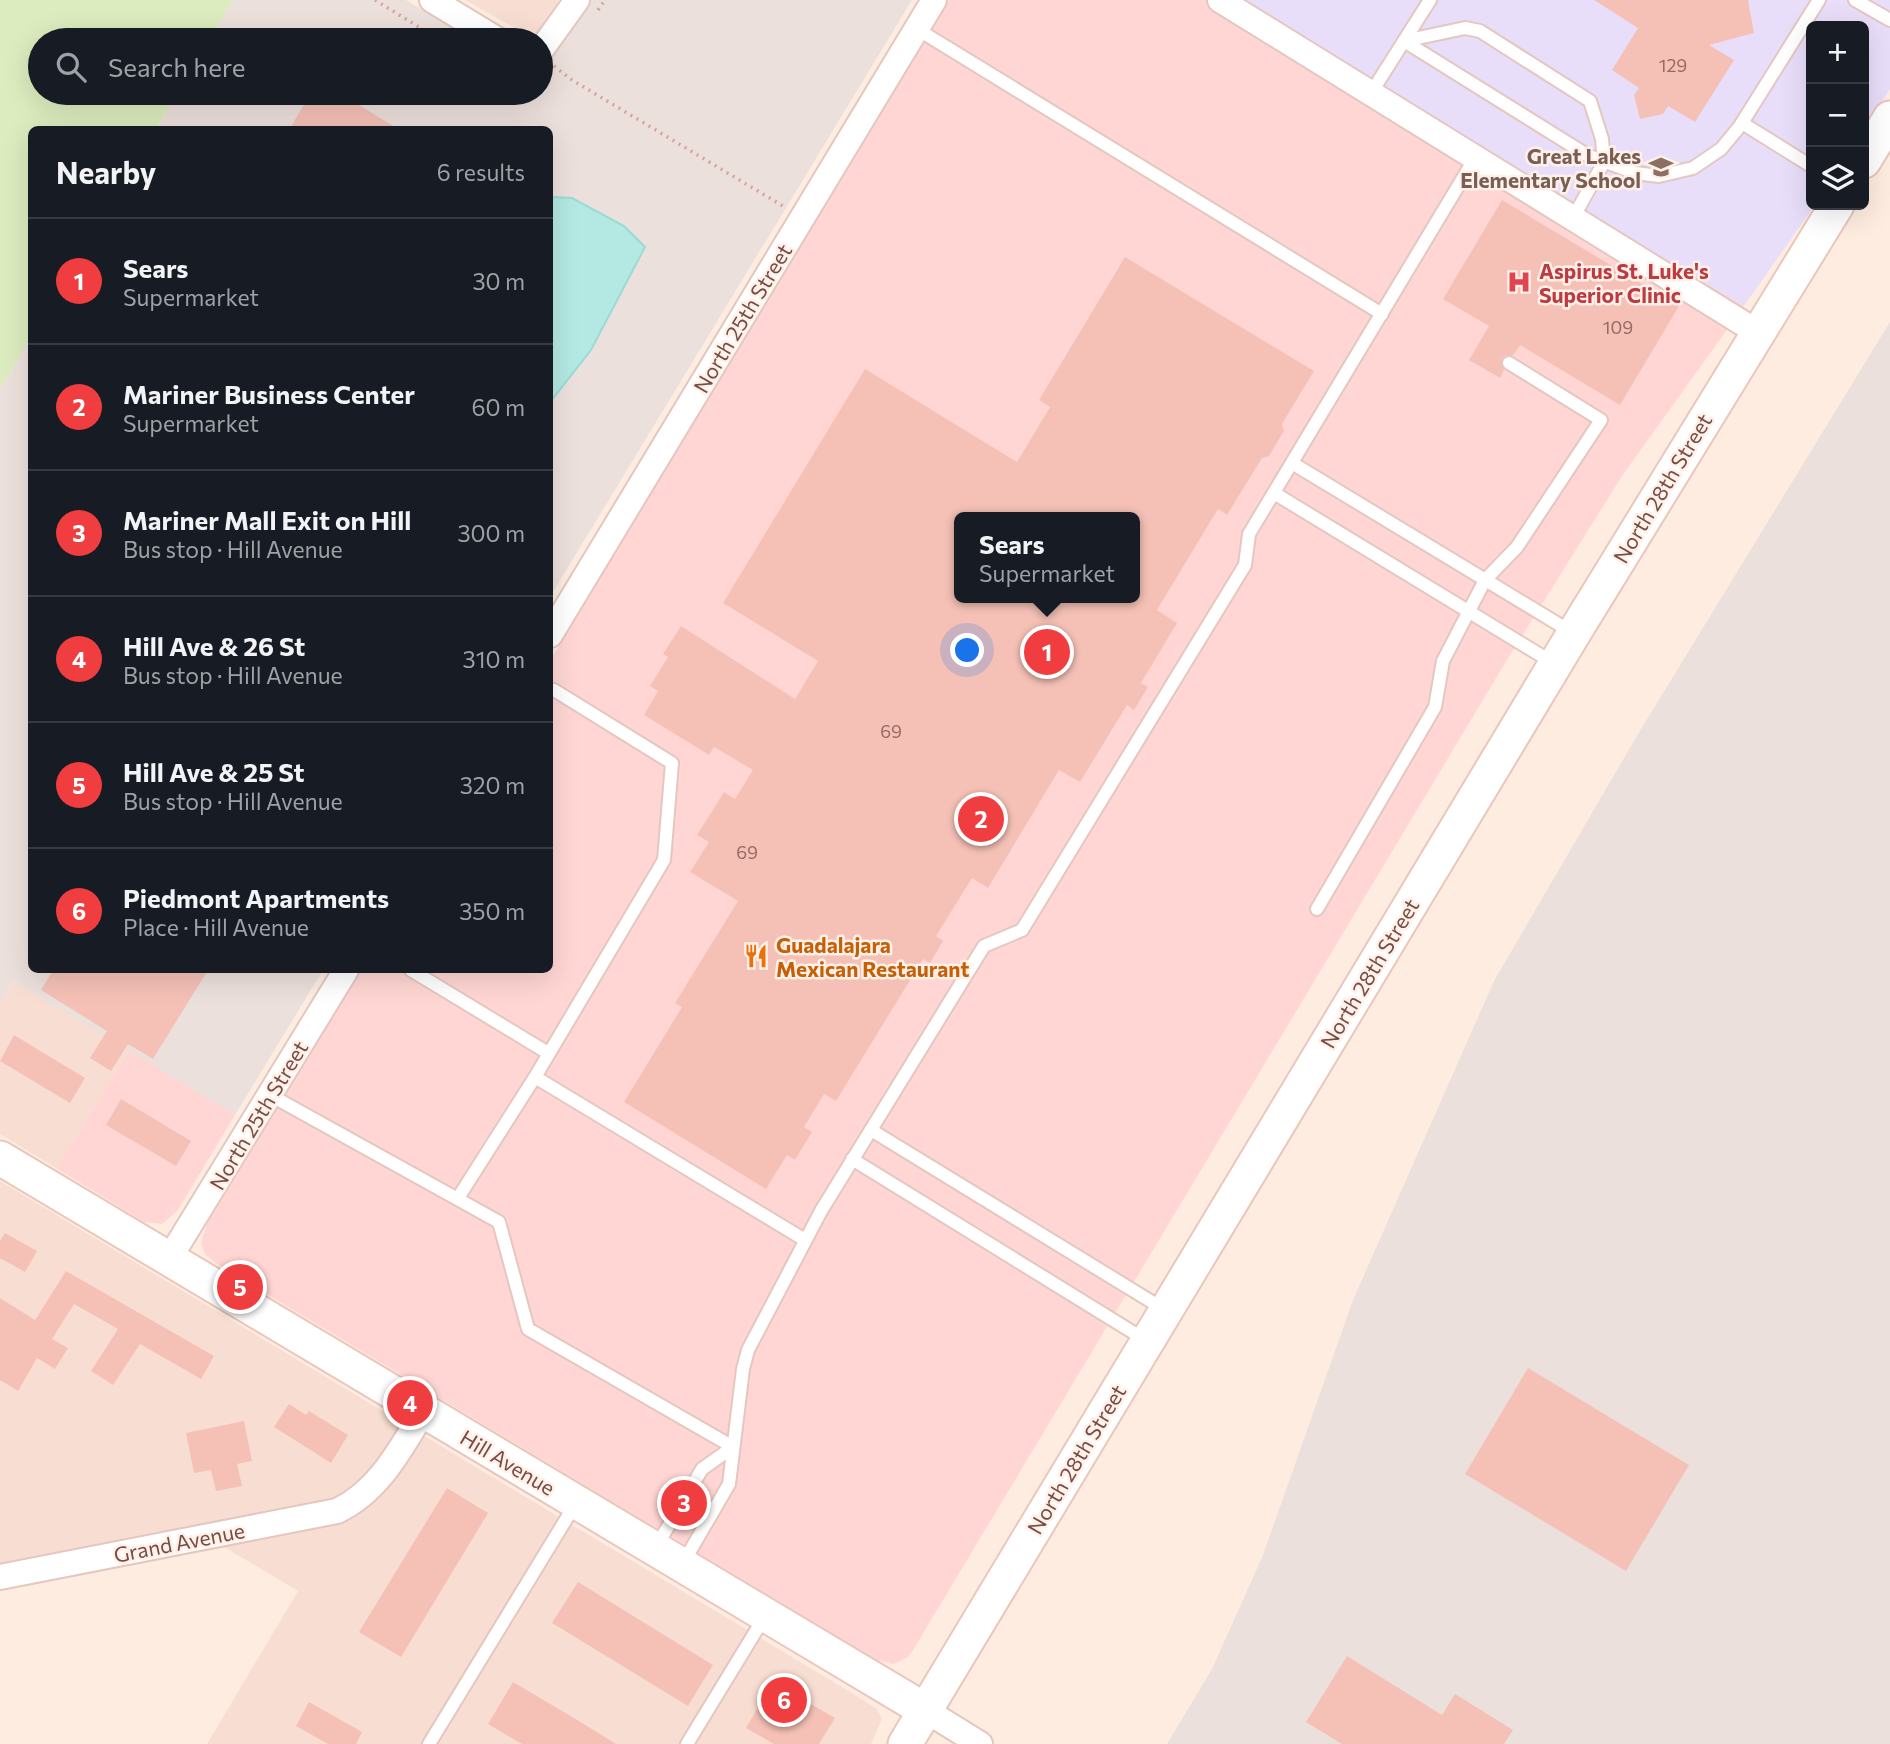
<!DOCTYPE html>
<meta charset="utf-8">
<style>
:root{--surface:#171b24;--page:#20242c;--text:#f1f3f6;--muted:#9ea1a6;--line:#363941;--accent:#f03d40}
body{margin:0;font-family:Commissioner,sans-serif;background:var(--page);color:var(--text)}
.controls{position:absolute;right:21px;top:21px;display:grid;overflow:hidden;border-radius:10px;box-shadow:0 7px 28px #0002}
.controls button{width:63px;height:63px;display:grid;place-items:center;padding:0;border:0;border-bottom:2px solid var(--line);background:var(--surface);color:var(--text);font:35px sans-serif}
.you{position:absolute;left:968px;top:651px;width:24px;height:24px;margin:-18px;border:5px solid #fff;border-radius:50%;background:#1a73e8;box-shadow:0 0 0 10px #1a73e833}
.badge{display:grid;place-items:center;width:46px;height:46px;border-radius:50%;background:var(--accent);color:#fff;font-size:23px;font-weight:700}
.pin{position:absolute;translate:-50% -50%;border:4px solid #fff;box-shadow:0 2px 7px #0006}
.popup{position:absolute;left:954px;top:512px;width:186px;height:91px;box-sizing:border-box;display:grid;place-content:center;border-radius:10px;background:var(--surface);filter:drop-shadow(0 2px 5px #0005);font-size:23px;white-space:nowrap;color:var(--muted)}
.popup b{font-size:26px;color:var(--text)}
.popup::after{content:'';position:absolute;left:50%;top:100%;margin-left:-14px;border:14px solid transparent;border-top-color:var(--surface)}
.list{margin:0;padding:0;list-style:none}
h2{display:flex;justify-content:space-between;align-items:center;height:91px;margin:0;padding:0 28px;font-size:30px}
h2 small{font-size:23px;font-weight:400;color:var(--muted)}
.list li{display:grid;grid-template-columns:46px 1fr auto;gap:21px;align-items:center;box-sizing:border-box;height:126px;padding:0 28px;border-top:2px solid var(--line)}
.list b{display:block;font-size:26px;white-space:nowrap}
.list p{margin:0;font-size:23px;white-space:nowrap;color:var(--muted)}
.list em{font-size:23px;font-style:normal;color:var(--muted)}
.icon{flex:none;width:38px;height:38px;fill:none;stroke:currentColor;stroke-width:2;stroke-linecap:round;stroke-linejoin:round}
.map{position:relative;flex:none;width:1890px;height:1744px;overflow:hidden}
.search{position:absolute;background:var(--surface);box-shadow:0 7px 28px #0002;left:28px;top:28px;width:525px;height:77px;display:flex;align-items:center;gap:18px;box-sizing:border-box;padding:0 24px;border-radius:38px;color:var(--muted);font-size:26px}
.panel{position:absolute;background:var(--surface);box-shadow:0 7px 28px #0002;left:28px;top:126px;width:525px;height:847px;border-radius:10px}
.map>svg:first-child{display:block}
.residential{fill:#f8ded2}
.commercial{fill:#ffd6d3;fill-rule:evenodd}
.industrial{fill:#ece0dc}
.education{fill:#e9defa}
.green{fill:#dcecbe}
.water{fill:#b4e8e3;stroke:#9adbd5;stroke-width:2}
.building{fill:#f5c1b6;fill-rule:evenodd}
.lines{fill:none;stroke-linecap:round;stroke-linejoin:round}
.lane-casing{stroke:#e4c7bf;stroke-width:16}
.street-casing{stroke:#e4c7bf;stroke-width:28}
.secondary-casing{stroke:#eac6bb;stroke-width:37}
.path{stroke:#daa39a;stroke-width:3.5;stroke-dasharray:2 5;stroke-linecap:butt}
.lane{stroke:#fff;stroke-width:12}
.street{stroke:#fff;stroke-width:24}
.secondary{stroke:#fff;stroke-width:33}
.labels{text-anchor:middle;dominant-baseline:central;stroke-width:5;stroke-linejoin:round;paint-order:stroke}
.number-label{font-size:18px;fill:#966962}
.education-label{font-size:21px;font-weight:bold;fill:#785e54;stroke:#fff1e8;text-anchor:end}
.health-label{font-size:21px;font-weight:bold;fill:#be3a42;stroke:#fff1e8;text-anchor:start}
.street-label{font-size:21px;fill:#764c46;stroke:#fff1e8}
.food-label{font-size:21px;font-weight:bold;fill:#c56008;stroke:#fff1e8;text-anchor:start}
</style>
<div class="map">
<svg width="1890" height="1744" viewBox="0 0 1890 1744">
<rect width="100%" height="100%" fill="#feece1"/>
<g class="residential">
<polygon points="465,0 559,0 539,32 531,37"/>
<polygon points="13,981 130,1050 56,1168 0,1134 0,1002"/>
<polygon points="0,1181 852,1693 877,1709 882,1719 871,1744 207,1744 298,1591 197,1531 0,1569"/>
</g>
<g class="commercial">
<path d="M949 0H1231L1744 306 1624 473 1502 668 913 1650 908 1657 894 1664 876 1660 218 1265 205 1254 201 1243 207 1224 361 970H550V661ZM960 517H1134V598H960Z"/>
<polygon points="130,1050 235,1115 178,1210 162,1224 144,1222 56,1168"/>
</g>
<g class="industrial">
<polygon points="233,0 406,0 472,40 209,40"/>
<polygon points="590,0 912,0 550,597 550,130 156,130 178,93 541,93 541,59 555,52 565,40"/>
<polygon points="1890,322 1890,1744 1167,1744 1212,1669 1263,1555 1353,1300 1494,981 1638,734"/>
<polygon points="31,337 32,970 323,970 235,1115 13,981 0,1002 0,389"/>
</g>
<polygon class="education" points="1231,0 1890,0 1890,89 1864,132 1864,26 1811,26 1811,205 1815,205 1744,306"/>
<polygon class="green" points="0,0 233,0 209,40 40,40 40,93 178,93 156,129 32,130 31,337 0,389"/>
<polygon class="water" points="550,197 572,198 624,226 645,247 591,350 550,402"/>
<g class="building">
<polygon points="1594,0 1748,0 1754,33 1709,45 1734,60 1695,122 1668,106 1663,114 1640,119 1634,95 1639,88 1612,70 1638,28"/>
<polygon points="311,93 339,93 400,130 289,130"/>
<polygon points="1502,200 1679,306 1620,405 1520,345 1513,355 1506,355 1501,359 1504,370 1500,378 1469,360 1489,326 1443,299"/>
<path d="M1125 257 1314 371 1282 424 1284 431 1269 456 1262 458 1227 515 1218 509 1157 610 1177 623 1141 683 1148 687 1134 710 1127 705 1080 782 1059 770 988 888 972 878 936 936 943 941 930 963 923 959 836 1101 824 1094 804 1127 812 1132 795 1160 787 1155 766 1189 624 1102 682 1007 675 1003 738 901 690 872 709 842 697 835 724 792 735 799 753 770 714 747 709 755 644 715 658 691 650 686 668 657 663 654 681 626 795 699 818 661 723 603 865 369 1017 462 1050 407 1039 400ZM960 517H1135V598H960Z"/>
<polygon points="53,970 208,970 153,1059 128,1044 111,1071 90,1058 107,1031 41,990"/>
<polygon points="14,1035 85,1078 70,1103 0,1061"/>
<polygon points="121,1099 191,1141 176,1166 106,1125"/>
<polygon points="5,1233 37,1251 25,1272 0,1258 0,1241"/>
<polygon points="66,1271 214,1356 201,1379 140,1344 113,1385 91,1371 118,1329 74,1304 52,1339 68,1348 55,1369 37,1358 18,1391 0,1380 0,1298 35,1320"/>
<polygon points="1528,1368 1689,1465 1626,1571 1465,1474"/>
<polygon points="289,1404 306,1415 309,1411 348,1435 331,1463 274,1427"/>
<polygon points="244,1421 252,1461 237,1464 242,1486 216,1491 211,1470 194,1473 186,1433"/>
<polygon points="447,1488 488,1513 401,1657 359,1632"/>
<polygon points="578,1582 713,1665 688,1706 552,1623"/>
<polygon points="1347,1656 1442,1715 1455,1694 1513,1730 1504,1744 1342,1744 1306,1722"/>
<polygon points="513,1682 574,1718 616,1744 522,1744 488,1724"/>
<polygon points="773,1682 835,1718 819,1744 774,1744 746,1728"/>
<polygon points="309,1702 362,1732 356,1744 328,1744 296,1726"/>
</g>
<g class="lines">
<g class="lane-casing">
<g id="lane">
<polyline points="1855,0 1890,20"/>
<polyline points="917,29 1382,314"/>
<polyline points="1404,41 1587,155 1635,173 1659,176 1693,168 1721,149 1740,126 1819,0"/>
<polyline points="1404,41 1465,28 1480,31 1590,101 1602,139 1604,162 1573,218"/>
<polyline points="1371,93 1430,0"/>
<polyline points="1742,123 1811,166"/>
<polyline points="1292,463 1573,633"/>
<polyline points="1274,493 1555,664"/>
<polyline points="1317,909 1435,707 1443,661 1485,580 1517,547 1601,420 1509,363"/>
<polyline points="411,970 548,1053"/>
<polyline points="535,1077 805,1240"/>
<polyline points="270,1095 499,1222 528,1329 733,1447"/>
<polyline points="871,1130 1165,1310"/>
<polyline points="852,1159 1147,1341"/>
<polyline points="458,1198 535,1077 664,860 672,763 554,690"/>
<polyline points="656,1547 702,1469 733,1447"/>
<polyline points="683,1563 729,1484 743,1369 748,1350 821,1211 984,946 1022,930 1245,565 1249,534 1475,158"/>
<polyline points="429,1744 576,1503"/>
<polyline points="687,1744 765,1616"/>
</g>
</g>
<g class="street-casing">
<g id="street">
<polyline points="432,0 498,40"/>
<polyline points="1220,0 1757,332"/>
<polyline points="541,50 577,0"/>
<polyline points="550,635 934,0"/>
<polyline points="169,1259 346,970"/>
<path d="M0 1577 337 1511C378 1492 400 1450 423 1412"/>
<polyline points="925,1710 980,1744"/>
</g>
</g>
<g class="secondary-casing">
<g id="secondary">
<polyline points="1864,161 1890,118"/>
<polyline points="0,1158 925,1710"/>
<polyline points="905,1744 1574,633 1837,205"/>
</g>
</g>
<g class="path">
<polyline points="375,0 440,40"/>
<polyline points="598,10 605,0"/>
<polyline points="554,66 572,80 783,206"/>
</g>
<use href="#lane" class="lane"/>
<use href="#street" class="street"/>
<use href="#secondary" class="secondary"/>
</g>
<defs>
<g id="school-bare" transform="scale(1.89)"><path d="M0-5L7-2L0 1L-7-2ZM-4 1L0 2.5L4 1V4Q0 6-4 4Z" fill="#8d6e63" stroke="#fff1e8" stroke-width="2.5" paint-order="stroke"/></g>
<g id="hospital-bare" transform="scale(1.89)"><path d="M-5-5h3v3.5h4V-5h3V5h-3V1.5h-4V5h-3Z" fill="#e0444e" stroke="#fff1e8" stroke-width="2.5" paint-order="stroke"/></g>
<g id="restaurant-bare" transform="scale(1.89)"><path d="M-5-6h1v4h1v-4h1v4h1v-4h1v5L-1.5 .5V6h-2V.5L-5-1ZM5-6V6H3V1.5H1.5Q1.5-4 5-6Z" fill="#e8710a" stroke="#fff1e8" stroke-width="2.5" paint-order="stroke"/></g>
</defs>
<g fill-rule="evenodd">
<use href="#school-bare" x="1661" y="167"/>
<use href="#hospital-bare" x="1519" y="282"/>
<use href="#restaurant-bare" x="756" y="956"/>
</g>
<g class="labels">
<g class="number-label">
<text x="1673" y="65">129</text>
<text x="1618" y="327">109</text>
<text x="891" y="731">69</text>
<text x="747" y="852">69</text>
</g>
<g class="education-label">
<text x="1641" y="155">Great Lakes<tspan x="1641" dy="24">Elementary School</tspan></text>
</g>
<g class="health-label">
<text x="1539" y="270">Aspirus St. Luke's<tspan x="1539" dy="24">Superior Clinic</tspan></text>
</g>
<g class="street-label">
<text transform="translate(742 318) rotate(-59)">North 25th Street</text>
<text transform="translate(1662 488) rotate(-59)">North 28th Street</text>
<text transform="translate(1369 973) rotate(-59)">North 28th Street</text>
<text transform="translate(258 1115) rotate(-59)">North 25th Street</text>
<text transform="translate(1076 1459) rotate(-59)">North 28th Street</text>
<text transform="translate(508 1462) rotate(31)">Hill Avenue</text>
<text transform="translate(179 1542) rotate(-11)">Grand Avenue</text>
</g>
<g class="food-label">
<text x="776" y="944">Guadalajara<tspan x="776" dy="24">Mexican Restaurant</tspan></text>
</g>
</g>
</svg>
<div class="controls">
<button>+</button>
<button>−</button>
<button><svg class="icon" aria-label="layers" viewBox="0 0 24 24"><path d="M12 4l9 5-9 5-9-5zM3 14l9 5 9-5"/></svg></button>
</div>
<div class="you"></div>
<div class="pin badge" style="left:1047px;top:652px">1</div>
<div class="popup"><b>Sears</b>Supermarket</div>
<div class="pin badge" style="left:981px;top:819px">2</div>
<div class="pin badge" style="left:684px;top:1503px">3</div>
<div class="pin badge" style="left:410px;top:1403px">4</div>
<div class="pin badge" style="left:240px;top:1287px">5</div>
<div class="pin badge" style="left:784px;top:1700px">6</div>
<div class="search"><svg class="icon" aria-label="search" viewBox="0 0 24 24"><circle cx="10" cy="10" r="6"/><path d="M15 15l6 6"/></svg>Search here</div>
<section class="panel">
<h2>Nearby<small>6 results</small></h2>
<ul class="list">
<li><span class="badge">1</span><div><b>Sears</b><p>Supermarket</p></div><em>30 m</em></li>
<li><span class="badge">2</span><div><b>Mariner Business Center</b><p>Supermarket</p></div><em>60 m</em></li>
<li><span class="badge">3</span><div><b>Mariner Mall Exit on Hill</b><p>Bus stop · Hill Avenue</p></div><em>300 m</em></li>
<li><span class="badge">4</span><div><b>Hill Ave &amp; 26 St</b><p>Bus stop · Hill Avenue</p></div><em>310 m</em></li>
<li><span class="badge">5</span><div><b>Hill Ave &amp; 25 St</b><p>Bus stop · Hill Avenue</p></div><em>320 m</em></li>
<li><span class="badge">6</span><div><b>Piedmont Apartments</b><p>Place · Hill Avenue</p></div><em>350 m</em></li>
</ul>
</section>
</div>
